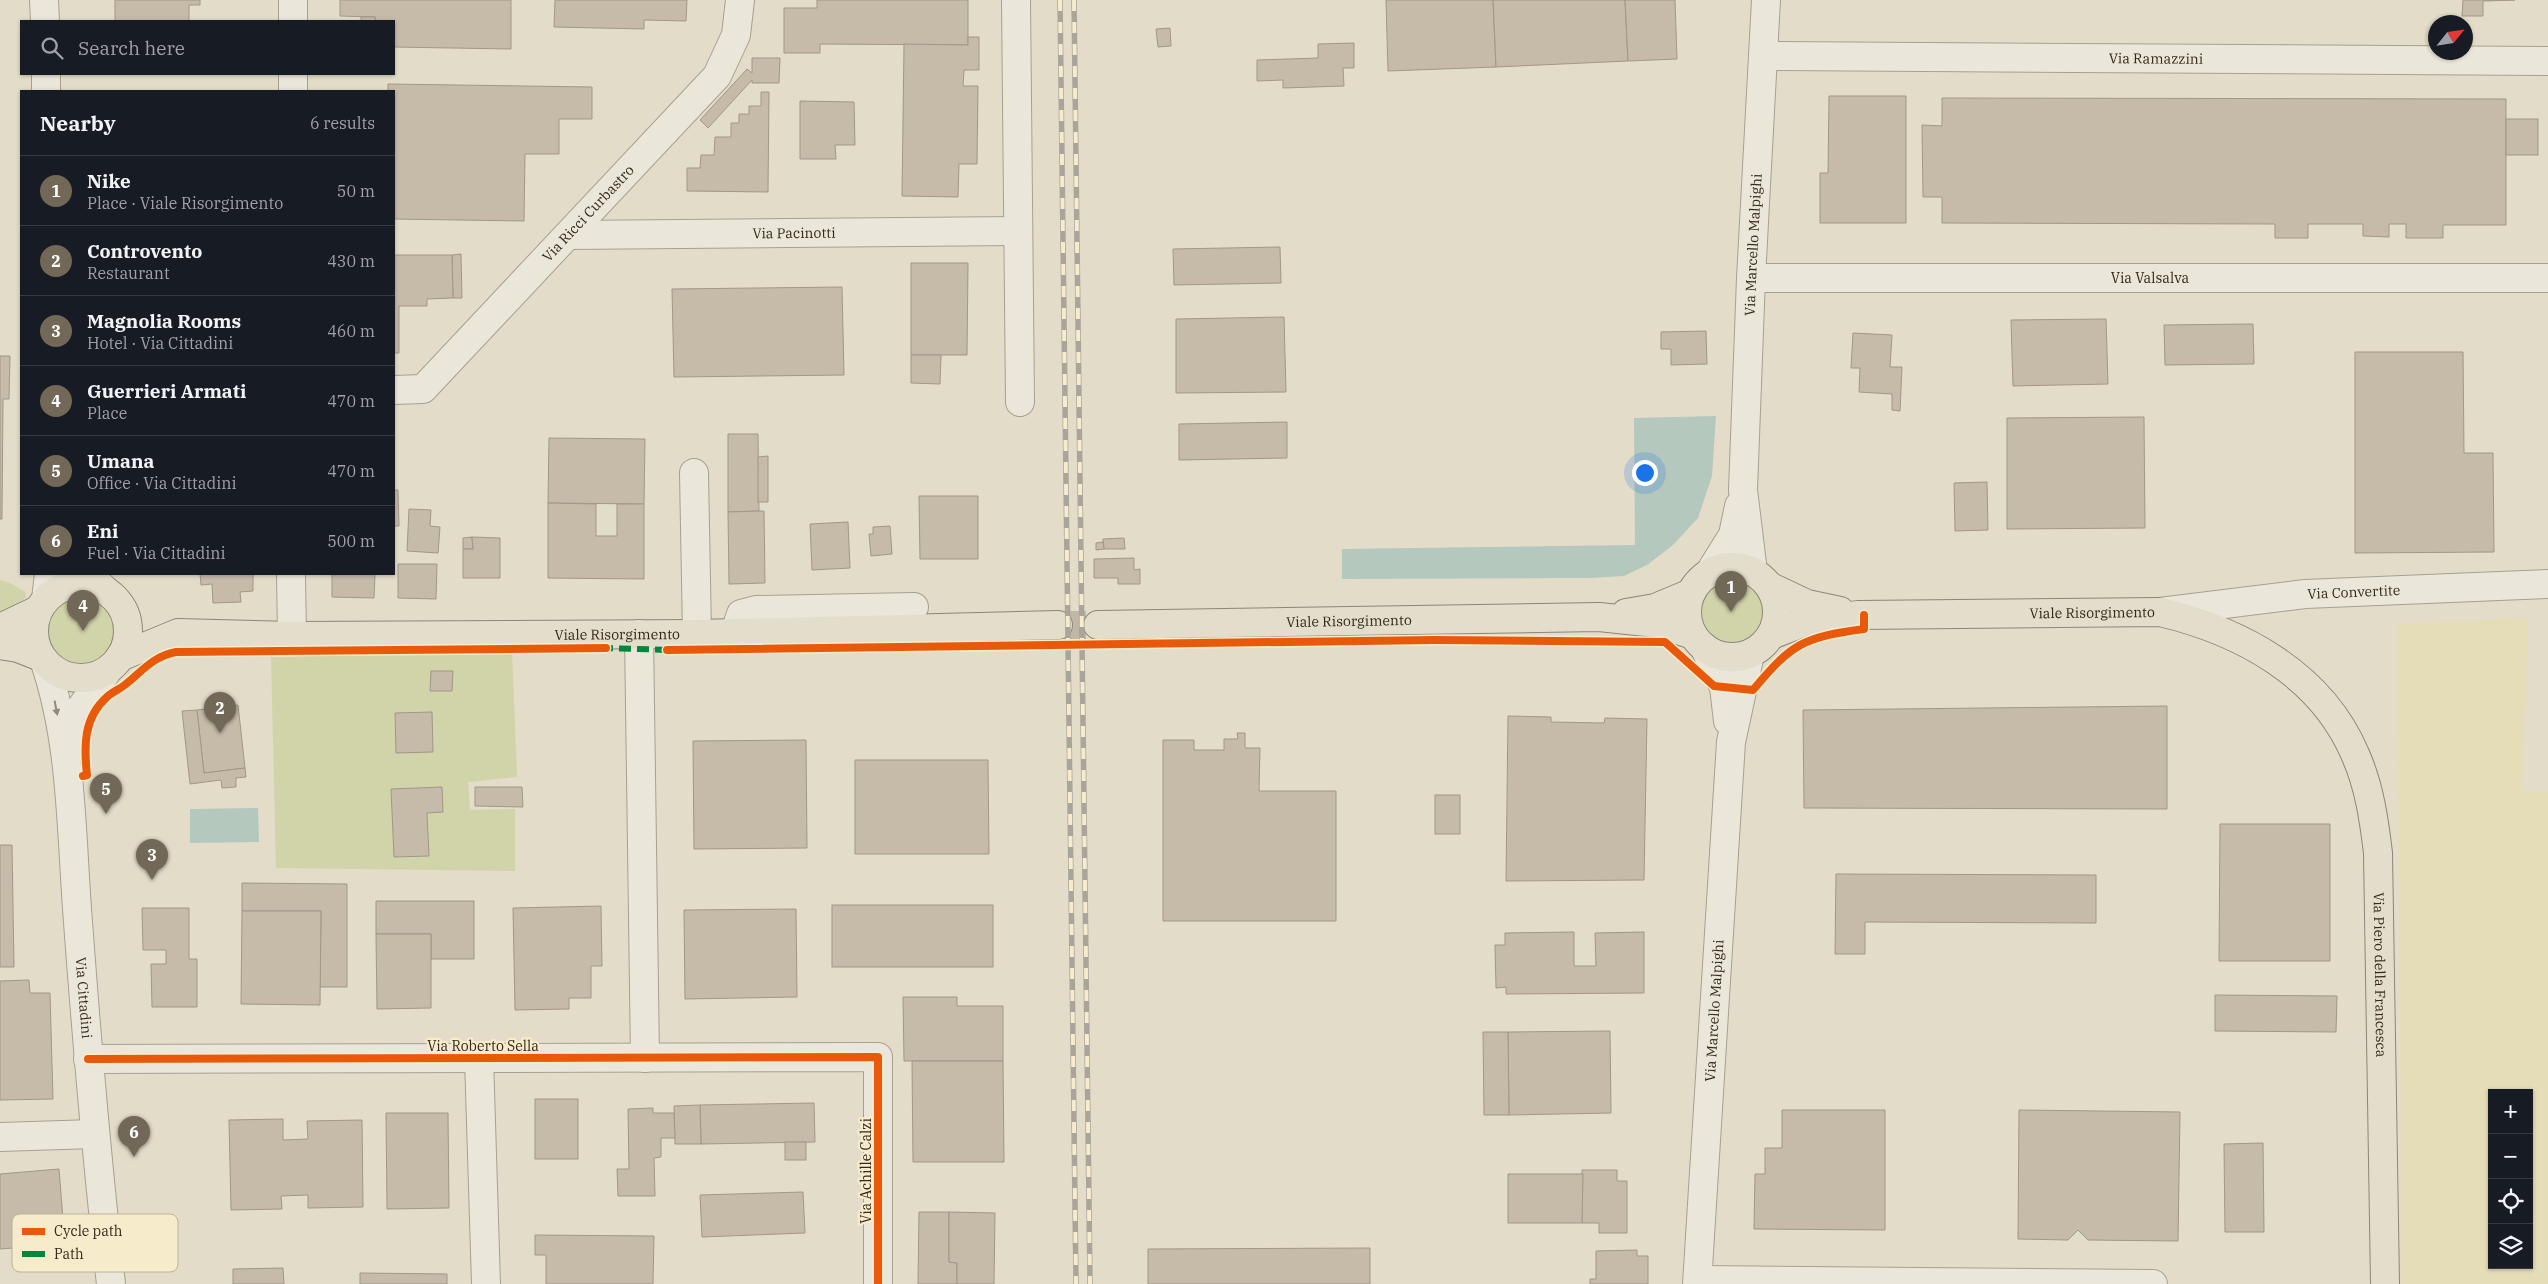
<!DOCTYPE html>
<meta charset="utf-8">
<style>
:root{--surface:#171b24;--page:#20242c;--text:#f1f3f6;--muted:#9ea1a6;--line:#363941;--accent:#726858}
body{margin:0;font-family:"IBM Plex Serif",serif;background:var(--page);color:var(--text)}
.controls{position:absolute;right:15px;bottom:15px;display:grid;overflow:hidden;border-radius:0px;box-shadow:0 1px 4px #0004}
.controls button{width:45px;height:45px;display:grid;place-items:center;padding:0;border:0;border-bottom:1px solid var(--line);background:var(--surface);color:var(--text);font:25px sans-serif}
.compass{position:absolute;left:2428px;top:15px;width:45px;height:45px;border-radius:50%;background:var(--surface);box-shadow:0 1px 4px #0004;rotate:60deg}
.you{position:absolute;left:1644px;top:472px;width:18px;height:18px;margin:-12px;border:4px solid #fff;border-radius:50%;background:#1a73e8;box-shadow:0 0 0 8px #1a73e833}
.badge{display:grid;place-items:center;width:32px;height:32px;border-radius:50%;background:var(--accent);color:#fff;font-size:16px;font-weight:700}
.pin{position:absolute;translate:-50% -41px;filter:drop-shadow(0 1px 2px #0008)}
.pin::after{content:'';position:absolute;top:26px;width:18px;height:15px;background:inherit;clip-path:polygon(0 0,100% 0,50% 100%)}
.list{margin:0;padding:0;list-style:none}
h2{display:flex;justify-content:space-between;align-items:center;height:65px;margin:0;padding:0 20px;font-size:21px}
h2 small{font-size:16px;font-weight:400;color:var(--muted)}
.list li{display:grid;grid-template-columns:32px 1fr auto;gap:15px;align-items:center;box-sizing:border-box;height:70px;padding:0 20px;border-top:1px solid var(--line)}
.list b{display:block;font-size:19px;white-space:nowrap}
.list p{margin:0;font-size:16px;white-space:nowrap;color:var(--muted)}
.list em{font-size:16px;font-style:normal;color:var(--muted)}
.icon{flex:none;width:28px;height:28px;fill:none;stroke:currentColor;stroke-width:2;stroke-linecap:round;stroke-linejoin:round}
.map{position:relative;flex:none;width:2548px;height:1284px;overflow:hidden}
.search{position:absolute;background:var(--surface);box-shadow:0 1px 4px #0004;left:20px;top:20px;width:375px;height:55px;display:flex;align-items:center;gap:12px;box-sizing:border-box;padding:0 18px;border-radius:0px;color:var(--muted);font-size:19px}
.panel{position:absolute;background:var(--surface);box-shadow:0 1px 4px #0004;left:20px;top:90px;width:375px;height:485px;border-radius:0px}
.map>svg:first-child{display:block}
.farmland{fill:#e4ddb7;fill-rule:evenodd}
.green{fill:#d1d3a9}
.water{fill:#b4c8bd}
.building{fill:#c6baa9;stroke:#a29788}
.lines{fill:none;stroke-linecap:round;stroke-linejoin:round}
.major-tunnel{stroke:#c0b8a5;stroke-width:28;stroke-dasharray:28 14;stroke-linecap:butt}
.minor-casing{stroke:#a7a092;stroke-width:30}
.major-casing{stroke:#8d8678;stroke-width:30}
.minor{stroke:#ebe6da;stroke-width:28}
.major{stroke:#e3ddcb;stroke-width:28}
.rail-casing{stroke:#a9a59b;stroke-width:5.5}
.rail{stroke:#f6eccc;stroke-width:4;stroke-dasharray:11;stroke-linecap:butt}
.quiet{stroke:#00873e;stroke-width:6;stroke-dasharray:12 6;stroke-linecap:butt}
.cycleway-casing{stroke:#f6eccc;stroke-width:11}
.cycleway{stroke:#e8590c;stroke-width:8}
.oneway{fill:#90887a}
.labels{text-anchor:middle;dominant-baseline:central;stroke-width:4.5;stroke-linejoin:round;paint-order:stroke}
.street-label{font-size:14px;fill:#35291b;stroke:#f6eccc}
.key{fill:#f6eccc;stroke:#bcb297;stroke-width:1}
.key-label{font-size:14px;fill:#35291b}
</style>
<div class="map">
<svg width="2548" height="1284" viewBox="0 0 2548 1284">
<rect width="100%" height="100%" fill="#e3dcc8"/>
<path class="farmland" d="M2528 618 2522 792H2548V1284H2402L2397 624ZM2492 1093H2529V1265H2492Z"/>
<g class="green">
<circle cx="1732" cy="612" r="36"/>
<polygon points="0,580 10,583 25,592 26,597 7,614 0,617"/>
<circle cx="81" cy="631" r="35"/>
<polygon points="512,651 517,777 468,782 470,810 515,809 515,871 276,868 271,657"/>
</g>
<g class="water">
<polygon points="1716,416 1712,476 1698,518 1673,545 1647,565 1624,576 1591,578 1342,579 1342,549 1635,545 1634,418"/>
<polygon points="258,808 259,842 190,843 190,809"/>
</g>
<g class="building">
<polygon points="115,0 200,0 200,5 189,5 189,21 115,21"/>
<polygon points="340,0 511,0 511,49 394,47 394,21 375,21 375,17 340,16"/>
<polygon points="555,0 687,0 686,21 644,20 644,29 554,27"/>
<polygon points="817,0 968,0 968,45 820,44 820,53 784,53 784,8 817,8"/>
<polygon points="1386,0 1493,0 1496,67 1388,71"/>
<polygon points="1493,0 1625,0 1628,61 1496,67"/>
<polygon points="1625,0 1675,0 1677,59 1628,61"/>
<polygon points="2515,0 2483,1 2483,16 2462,16 2463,0"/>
<rect x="361" y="17" width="14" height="4"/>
<polygon points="1170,28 1171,46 1158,47 1156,29"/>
<polygon points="968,37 979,37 979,70 964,70 963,86 978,86 977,164 959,164 958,197 902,196 904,44 968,45"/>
<polygon points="1354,43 1354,68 1343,68 1344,86 1283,88 1283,80 1257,81 1257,60 1318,58 1318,44"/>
<polygon points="752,58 780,58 779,83 752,83 752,80 708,128 700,120 747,69 752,73"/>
<polygon points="388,84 592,87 592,119 559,119 559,154 525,154 524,221 394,219 394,91 388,91"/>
<polygon points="761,92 769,92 768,192 687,191 687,168 700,168 701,155 714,155 715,137 731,137 731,123 739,123 739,114 749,114 749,106 761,106"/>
<polygon points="1829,96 1906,96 1906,223 1820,223 1820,173 1828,173"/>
<polygon points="1942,98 2506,99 2506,225 2443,225 2443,238 2406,238 2406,224 2389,224 2389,237 2363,236 2363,224 2308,224 2308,238 2275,238 2275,224 1942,223 1942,197 1923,197 1922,125 1942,126"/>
<polygon points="800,101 854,102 855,145 835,145 836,159 800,159"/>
<rect x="2506" y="119" width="32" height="36"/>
<polygon points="1280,247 1281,283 1174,285 1173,249"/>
<polygon points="461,254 462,298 453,298 452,255"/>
<polygon points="394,255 452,255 453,298 427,299 427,306 399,306 399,353 394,353"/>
<polygon points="911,263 968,263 967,355 911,355"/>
<polygon points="842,287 844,375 674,377 672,289"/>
<polygon points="1284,317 1286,392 1176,393 1176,319"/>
<polygon points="2106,319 2108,384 2013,386 2011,320"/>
<polygon points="2253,324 2254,364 2165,365 2164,325"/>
<polygon points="1706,331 1707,364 1671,365 1671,349 1661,349 1661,332"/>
<polygon points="1853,333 1892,335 1890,367 1902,367 1900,411 1892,410 1892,394 1859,392 1860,368 1851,368"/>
<polygon points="2355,352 2463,352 2464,453 2493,453 2494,552 2355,553"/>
<polygon points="911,355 941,355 940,384 911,383"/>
<polygon points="0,356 10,356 9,399 3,399 2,519 0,519"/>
<polygon points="2144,417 2145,528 2007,529 2007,418"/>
<polygon points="1287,422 1287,458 1179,460 1179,424"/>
<polygon points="728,434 758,434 759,511 728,512"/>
<polygon points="549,438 645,439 644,504 548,503"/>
<polygon points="768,456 768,502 758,502 758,457"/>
<polygon points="1987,482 1988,530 1955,531 1954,483"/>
<polygon points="394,490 398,490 399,526 394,526"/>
<polygon points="919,496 978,496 978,559 920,559"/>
<polygon points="548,503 596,504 596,536 617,536 617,504 644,504 644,579 548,578"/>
<polygon points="409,509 431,510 430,526 440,527 438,553 407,551"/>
<polygon points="759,511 764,511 765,583 729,584 728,512"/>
<polygon points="848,522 850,568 812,570 810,524"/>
<polygon points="890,526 892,554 871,556 869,534 873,534 873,527"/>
<polygon points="472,537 473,549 463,549 463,538"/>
<polygon points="472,537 500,538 500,578 463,578 463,549 473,549"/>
<polygon points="1124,538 1125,549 1104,549 1103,539"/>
<polygon points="1103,542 1104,549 1096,550 1096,543"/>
<polygon points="1134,558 1134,570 1140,569 1140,584 1118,584 1118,578 1094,578 1094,559"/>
<polygon points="398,564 437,564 436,599 398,598"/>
<polygon points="200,574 253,574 253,591 240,592 241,602 213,603 212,584 201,585"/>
<polygon points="332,574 375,574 374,598 332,597"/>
<polygon points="431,671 453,671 452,691 430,691"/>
<polygon points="238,705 245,768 204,773 197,710"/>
<polygon points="2167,706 2167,809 1804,808 1803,710"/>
<polygon points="197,710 204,773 245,768 246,777 236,778 236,787 222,788 221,780 190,784 182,711"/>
<polygon points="432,712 433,752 396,753 395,713"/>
<polygon points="1508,716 1551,717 1551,722 1604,723 1605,718 1647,719 1644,880 1506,881"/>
<polygon points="1237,733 1245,733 1245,748 1260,748 1259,791 1336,791 1336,921 1163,921 1163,740 1194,740 1194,750 1224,750 1224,739 1238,739"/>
<polygon points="806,740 807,848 694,849 693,741"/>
<polygon points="855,760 988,760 989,854 855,854"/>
<polygon points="442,787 443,812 427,813 429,856 394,857 391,789"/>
<polygon points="475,787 522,787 523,807 475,806"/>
<rect x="1435" y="795" width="25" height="39"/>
<polygon points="2220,824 2330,824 2330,961 2219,961"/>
<polygon points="0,845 12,845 14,967 0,967"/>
<polygon points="1836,874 2096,875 2096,923 1865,922 1865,954 1835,954"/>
<polygon points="242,883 347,884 347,987 320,987 321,911 242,911"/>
<polygon points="376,901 474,901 474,959 431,959 431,934 376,934"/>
<rect x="832" y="905" width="161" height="62"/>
<polygon points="601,906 602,966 591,966 591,998 569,998 569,1009 515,1010 513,908"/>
<polygon points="142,908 189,908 189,959 197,959 197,1007 152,1007 151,964 166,964 166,950 143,950"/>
<polygon points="796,909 797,997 685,999 684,910"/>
<polygon points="242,911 321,911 320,1005 241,1004"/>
<polygon points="1574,932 1574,966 1596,966 1595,933 1644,932 1644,993 1506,994 1506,987 1496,988 1495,945 1505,945 1505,933"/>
<polygon points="376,934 431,934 431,1008 377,1009"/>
<polygon points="29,980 30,993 50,993 53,1099 0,1100 0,981"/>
<polygon points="2215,995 2337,996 2336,1032 2215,1031"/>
<polygon points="903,997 957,997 957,1006 1003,1006 1003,1061 904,1061"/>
<polygon points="1610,1031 1611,1113 1509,1115 1508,1032"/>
<polygon points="1483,1032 1508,1032 1509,1115 1484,1115"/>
<polygon points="912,1061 1003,1061 1004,1162 913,1162"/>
<rect x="535" y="1099" width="43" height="60"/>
<polygon points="814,1103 815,1142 701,1144 700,1105"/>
<polygon points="700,1105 701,1144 675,1144 674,1106"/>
<polygon points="653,1108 653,1113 674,1113 675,1138 661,1138 661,1157 654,1158 655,1196 618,1196 617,1169 629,1169 628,1109"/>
<polygon points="1782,1110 1885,1110 1885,1230 1754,1229 1755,1174 1765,1174 1765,1148 1782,1148"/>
<polygon points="2019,1110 2180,1112 2178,1241 2088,1240 2078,1230 2068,1240 2018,1239"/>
<polygon points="386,1113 448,1113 449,1208 387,1209"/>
<polygon points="283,1119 283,1140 308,1139 307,1121 362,1120 363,1207 308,1208 308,1195 281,1196 282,1209 231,1210 229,1120"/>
<rect x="785" y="1142" width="21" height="18"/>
<polygon points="2263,1143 2264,1232 2225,1232 2224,1144"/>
<polygon points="59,1169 65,1244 0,1249 0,1174"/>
<polygon points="1582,1170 1617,1170 1617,1181 1627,1181 1627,1233 1599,1233 1599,1223 1582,1223"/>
<polygon points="1508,1174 1583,1174 1582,1223 1508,1223"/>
<polygon points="803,1192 805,1233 702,1237 700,1195"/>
<polygon points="919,1212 949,1212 949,1262 957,1263 957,1284 918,1284"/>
<polygon points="949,1212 995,1213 994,1284 957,1284 957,1263 949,1262"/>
<polygon points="535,1235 654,1236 653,1284 546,1284 546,1255 535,1255"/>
<polygon points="1370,1248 1370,1284 1148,1284 1148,1249"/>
<polygon points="1637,1250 1637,1256 1648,1256 1648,1284 1590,1284 1590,1279 1596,1279 1596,1251"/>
<polygon points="283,1268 284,1284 233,1284 233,1269"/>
<polygon points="360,1273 447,1274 447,1284 360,1284"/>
</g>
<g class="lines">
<polyline class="major-tunnel" points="1058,625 1098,625"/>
<g class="minor-casing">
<g id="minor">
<polyline points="44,0 45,21"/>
<polyline points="1016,0 1020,402"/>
<polyline points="293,21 293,0"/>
<path id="s1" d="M1764 56 2548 61"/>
<polyline points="46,74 46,91"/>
<polyline points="293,91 293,74"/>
<path id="s2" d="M569 235 1018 231"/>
<path id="s3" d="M1751 278H2548"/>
<path id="s4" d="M394 390 423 389 717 76 736 35 740 0"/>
<polyline points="694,473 697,634"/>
<polyline points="1710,572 1733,535 1739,506"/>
<path id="s5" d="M1753 572 1743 490 1751 278 1766 0"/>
<polyline points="86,574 104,589"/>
<polyline points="291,574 292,636"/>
<polyline points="46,599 49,574"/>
<path id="s6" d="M2160 612 2305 594 2548 584"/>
<polyline points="735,632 741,614 756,610 914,607"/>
<polyline points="639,634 645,1058"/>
<polyline points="1704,647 1724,687 1728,721"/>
<path id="s7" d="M44 660C73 743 71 836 78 922 87 1043 97 1164 111 1284"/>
<polyline points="69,753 80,709 108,670"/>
<polyline points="479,1058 486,1284"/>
<polyline points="88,1059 878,1057 878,1284"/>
<polyline points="0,1137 94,1134"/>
<polyline points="1699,1280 2153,1284"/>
<path id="s8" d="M1697 1284 1731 742 1750 654"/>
</g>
</g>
<g class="major-casing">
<g id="major">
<circle cx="1732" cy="612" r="45"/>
<circle cx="81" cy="631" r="47"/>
<polyline points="1769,586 1807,604 1840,611"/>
<polyline points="1626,613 1655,608 1691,593"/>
<path id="s9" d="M1098 625 1599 617 1656 623 1693 635"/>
<polyline points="0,628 38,610"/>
<path id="s10" d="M1771 635 1805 622 1858 615 2160 612C2241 631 2321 674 2355 754 2369 785 2374 819 2378 853L2385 1284"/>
<polyline points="0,645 18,648 41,657"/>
<path id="s11" d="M120 657 178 633 292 636 697 634 1058 625"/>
</g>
</g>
<use href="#minor" class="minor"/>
<use href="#major" class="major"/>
<g class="rail-casing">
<g id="rail">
<polyline points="1060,0 1076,1284"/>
<polyline points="1074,0 1090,1284"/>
</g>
</g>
<use href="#rail" class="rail"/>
<polyline class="quiet" points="601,648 671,650"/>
<g class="cycleway-casing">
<g id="cycleway">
<path d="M667 650 1435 640 1665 642 1714 686 1753 690C1792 643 1804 637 1864 629V615"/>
<path d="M83 776 87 775C84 747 83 718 107 697 112 692 120 689 126 684 143 670 154 656 176 652L606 648"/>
<polyline points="88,1059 878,1057 878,1284"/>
</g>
</g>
<use href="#cycleway" class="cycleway"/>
</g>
<defs><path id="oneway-solid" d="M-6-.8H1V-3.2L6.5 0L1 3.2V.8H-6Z" transform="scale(1.25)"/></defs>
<use class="oneway" href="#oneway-solid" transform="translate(56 708) rotate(79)"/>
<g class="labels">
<g class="street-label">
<text stroke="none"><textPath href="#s1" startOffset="392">Via Ramazzini</textPath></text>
<text stroke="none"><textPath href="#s4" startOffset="270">Via Ricci Curbastro</textPath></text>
<text stroke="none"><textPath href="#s2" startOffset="225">Via Pacinotti</textPath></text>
<text stroke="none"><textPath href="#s5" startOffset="328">Via Marcello Malpighi</textPath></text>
<text stroke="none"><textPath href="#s3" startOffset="399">Via Valsalva</textPath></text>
<text stroke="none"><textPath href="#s6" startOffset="195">Via Convertite</textPath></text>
<text stroke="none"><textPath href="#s10" startOffset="324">Viale Risorgimento</textPath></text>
<text stroke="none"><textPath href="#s9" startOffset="251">Viale Risorgimento</textPath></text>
<text stroke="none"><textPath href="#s11" startOffset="502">Viale Risorgimento</textPath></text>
<text stroke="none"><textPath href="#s10" startOffset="866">Via Piero della Francesca</textPath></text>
<text stroke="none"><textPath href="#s7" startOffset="341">Via Cittadini</textPath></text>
<text stroke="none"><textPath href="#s8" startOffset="274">Via Marcello Malpighi</textPath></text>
<text x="483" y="1046">Via Roberto Sella</text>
<text transform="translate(866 1171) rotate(-90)">Via Achille Calzi</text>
</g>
</g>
<rect x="12" y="1214" width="166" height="58" rx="8" class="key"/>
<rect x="22" y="1228" width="23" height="7" fill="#e8590c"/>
<rect x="22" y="1251" width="23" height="6" fill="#00873e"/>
<g class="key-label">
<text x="54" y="1236">Cycle path</text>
<text x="54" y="1259">Path</text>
</g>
</svg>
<div class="controls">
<button>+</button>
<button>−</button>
<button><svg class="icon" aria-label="locate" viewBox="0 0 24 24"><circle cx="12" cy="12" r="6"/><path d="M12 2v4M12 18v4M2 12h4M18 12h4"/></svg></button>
<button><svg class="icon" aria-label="layers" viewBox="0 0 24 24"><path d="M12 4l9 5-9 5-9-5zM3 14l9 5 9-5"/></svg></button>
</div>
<svg class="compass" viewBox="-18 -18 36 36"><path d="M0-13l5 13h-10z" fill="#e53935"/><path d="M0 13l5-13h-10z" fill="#9ea1a6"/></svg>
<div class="you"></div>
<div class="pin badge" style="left:1731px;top:612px">1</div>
<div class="pin badge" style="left:220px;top:733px">2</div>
<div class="pin badge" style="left:152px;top:880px">3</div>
<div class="pin badge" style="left:83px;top:631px">4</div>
<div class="pin badge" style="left:106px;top:814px">5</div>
<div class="pin badge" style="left:134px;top:1157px">6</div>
<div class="search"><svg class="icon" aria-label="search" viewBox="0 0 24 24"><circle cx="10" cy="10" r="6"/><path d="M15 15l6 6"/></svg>Search here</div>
<section class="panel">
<h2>Nearby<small>6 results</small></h2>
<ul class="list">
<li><span class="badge">1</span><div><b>Nike</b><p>Place · Viale Risorgimento</p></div><em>50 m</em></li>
<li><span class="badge">2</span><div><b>Controvento</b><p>Restaurant</p></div><em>430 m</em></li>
<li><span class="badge">3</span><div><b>Magnolia Rooms</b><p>Hotel · Via Cittadini</p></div><em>460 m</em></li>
<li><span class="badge">4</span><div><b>Guerrieri Armati</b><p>Place</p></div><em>470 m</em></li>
<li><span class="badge">5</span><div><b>Umana</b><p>Office · Via Cittadini</p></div><em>470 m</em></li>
<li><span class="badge">6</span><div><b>Eni</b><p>Fuel · Via Cittadini</p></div><em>500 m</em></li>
</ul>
</section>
</div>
